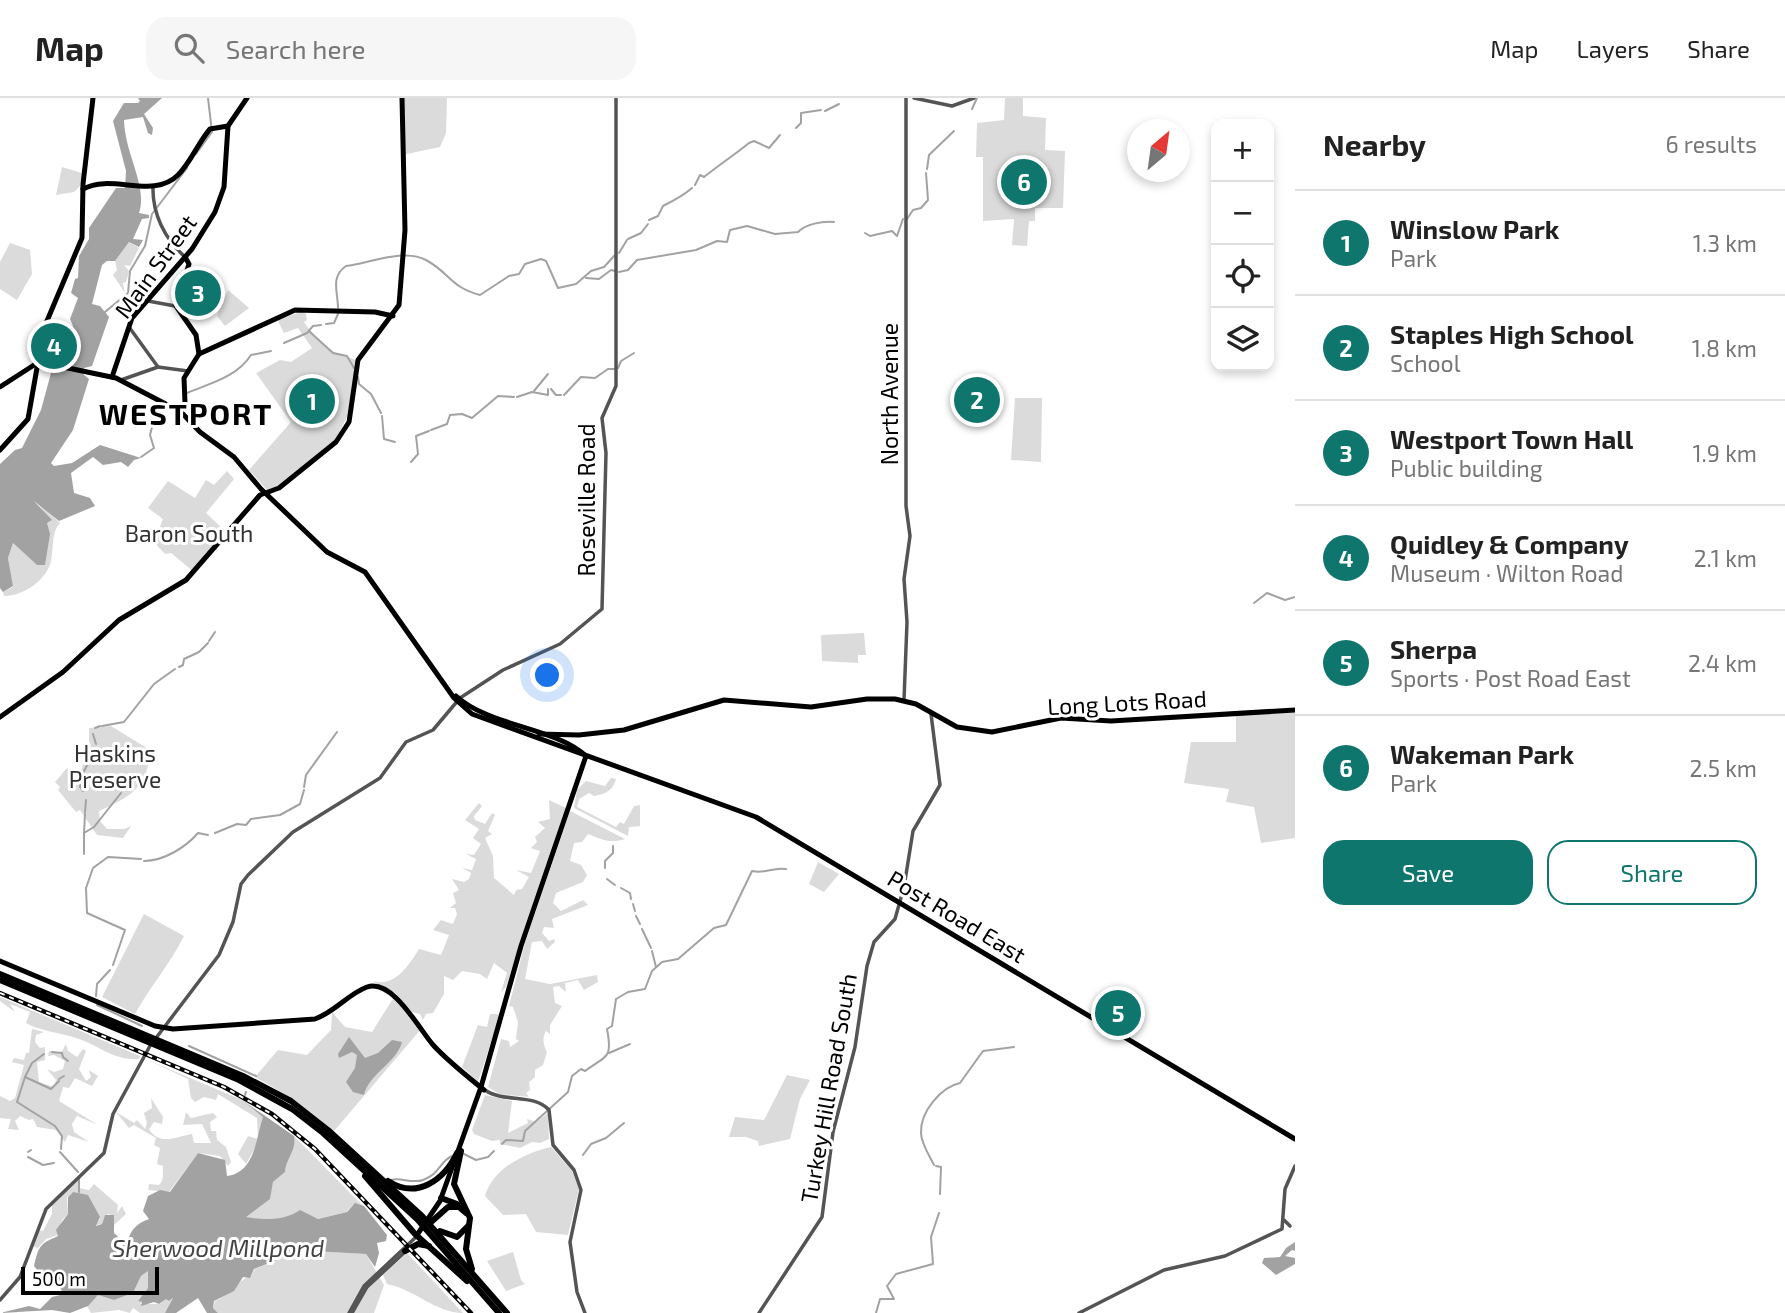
<!DOCTYPE html>
<meta charset="utf-8">
<style>
:root{--surface:#fff;--page:#f6f6f6;--text:#222;--muted:#767676;--line:#e0e0e0;--accent:#0f766e}
body{margin:0;font-family:"Exo 2",sans-serif;background:var(--page);color:var(--text)}
.controls{position:absolute;right:21px;top:21px;display:grid;overflow:hidden;border-radius:14px;box-shadow:0 4px 10px #0003}
.controls button{width:63px;height:63px;display:grid;place-items:center;padding:0;border:0;border-bottom:2px solid var(--line);background:var(--surface);color:var(--text);font:35px sans-serif}
.compass{position:absolute;left:1127px;top:21px;width:63px;height:63px;border-radius:50%;background:var(--surface);box-shadow:0 4px 10px #0003;rotate:29deg}
.scale{position:absolute;left:21px;bottom:18px;width:138px;box-sizing:border-box;padding-left:7px;border:4px solid #000;border-top:0;font-size:19px;line-height:24px;white-space:nowrap;color:#000;-webkit-text-stroke:5px #fff;paint-order:stroke}
.you{position:absolute;left:548px;top:578px;width:24px;height:24px;margin:-18px;border:5px solid #fff;border-radius:50%;background:#1a73e8;box-shadow:0 0 0 10px #1a73e833}
.badge{display:grid;place-items:center;width:46px;height:46px;border-radius:50%;background:var(--accent);color:#fff;font-size:23px;font-weight:700}
.pin{position:absolute;translate:-50% -50%;border:4px solid #fff;box-shadow:0 2px 7px #0006}
.list{margin:0;padding:0;list-style:none}
h2{display:flex;justify-content:space-between;align-items:center;height:91px;margin:0;padding:0 28px;font-size:30px}
h2 small{font-size:23px;font-weight:400;color:var(--muted)}
.list li{display:grid;grid-template-columns:46px 1fr auto;gap:21px;align-items:center;box-sizing:border-box;height:105px;padding:0 28px;border-top:2px solid var(--line)}
.list b{display:block;font-size:26px;white-space:nowrap}
.list p{margin:0;font-size:23px;white-space:nowrap;color:var(--muted)}
.list em{font-size:23px;font-style:normal;color:var(--muted)}
.actions{display:flex;gap:14px;padding:21px 28px}
.actions a{flex:1;padding:16px 0;border:2px solid var(--accent);border-radius:21px;text-align:center;font-size:24px;color:var(--accent)}
.actions .main{background:var(--accent);color:#fff}
.icon{flex:none;width:38px;height:38px;fill:none;stroke:currentColor;stroke-width:2;stroke-linecap:round;stroke-linejoin:round}
.map{position:relative;flex:none;width:1295px;height:1215px;overflow:hidden}
header{display:flex;align-items:center;gap:42px;box-sizing:border-box;height:98px;padding:0 35px;background:var(--surface);border-bottom:2px solid var(--line)}
header strong{font-size:33px}
nav{display:flex;gap:38px;margin-inline-start:auto;font-size:24px}
.search{width:490px;height:63px;background:var(--page);display:flex;align-items:center;gap:18px;box-sizing:border-box;padding:0 24px;border-radius:21px;color:var(--muted);font-size:26px}
main{display:flex}
aside{flex:1;background:var(--surface)}
.map>svg:first-child{display:block}
.green{fill:#dbdbdb}
.water{fill:#a2a2a2}
.lines{fill:none;stroke-linecap:round;stroke-linejoin:round}
.stream{stroke:#a2a2a2;stroke-width:2}
.minor{stroke:#545454;stroke-width:3.5}
.major{stroke:#000;stroke-width:5}
.highway{stroke:#000;stroke-width:6}
.rail-casing{stroke:#000;stroke-width:4.5}
.rail{stroke:#fff;stroke-width:2;stroke-dasharray:5;stroke-linecap:butt}
.labels{text-anchor:middle;dominant-baseline:central;stroke-width:6;stroke-linejoin:round;paint-order:stroke}
.street-label{font-size:23px;fill:#000;stroke:#fff}
.park-label{font-size:23px;fill:#323232;stroke:#fff}
.water-label{font-size:24px;font-style:italic;fill:#434343;stroke:#fff}
.district-label{font-size:30px;font-weight:bold;letter-spacing:2px;fill:#000;stroke:#fff}
</style>
<header>
<strong>Map</strong>
<div class="search"><svg class="icon" aria-label="search" viewBox="0 0 24 24"><circle cx="10" cy="10" r="6"/><path d="M15 15l6 6"/></svg>Search here</div>
<nav><a>Map</a><a>Layers</a><a>Share</a></nav>
</header>
<main>
<div class="map">
<svg width="1295" height="1215" viewBox="0 0 1295 1215">
<rect width="100%" height="100%" fill="#fff"/>
<g class="green">
<polygon points="403,0 447,0 446,35 440,49 402,57"/>
<polygon points="1005,0 1023,0 1023,18 1046,20 1045,52 1065,53 1063,110 1035,110 1035,123 1029,123 1027,148 1012,147 1014,121 983,123 983,59 976,59 977,25 1004,22"/>
<polygon points="62,69 82,75 80,88 74,94 56,97"/>
<polygon points="129,144 139,150 130,168 124,167 129,173 126,184 123,185 125,195 113,177 117,172 115,163"/>
<polygon points="10,145 30,152 32,176 17,202 0,191 0,164"/>
<polygon points="228,192 249,210 225,228 217,218"/>
<path d="M305 213 307 222 304 224C310 233 321 245 331 252 338 257 348 258 357 263L347 319 334 344 277 388 267 392 249 372 291 324 256 275 280 262 291 264 312 250 298 230 284 235 277 221Z"/>
<polygon points="1015,300 1042,300 1041,364 1011,362"/>
<polygon points="227,373 234,381 206,415 226,434 194,474 171,455 165,456 151,441 157,436 163,421 148,410 168,383 195,400 206,382 214,387"/>
<path d="M36 403 60 425C51 435 54 450 51 463 47 482 23 498 4 498L3 494 13 489 8 460 13 445 37 467H45L47 425 51 423Z"/>
<polygon points="864,535 866,557 858,557 858,565 822,563 821,537"/>
<polygon points="1295,614 1295,740 1261,745 1254,709 1226,704 1229,691 1184,685 1191,644 1236,644 1236,617"/>
<path d="M111 628 150 652C148 690 130 699 99 713L100 723 107 731H124L131 728 123 740 97 737 80 712 76 714 58 692 60 689 55 684 67 670 74 677 80 674 89 652V630Z"/>
<path d="M611 680 616 681C613 693 605 696 594 698L589 695 579 701 577 709 616 729 620 724 624 726 634 708 640 707V728L629 729 628 738 574 710 577 692 586 683 605 688Z"/>
<path d="M549 702 566 710 506 889 501 894 507 875 494 865 487 881 480 876 462 873 453 882 444 878V896L433 915 426 916 423 922 420 916 412 914 395 895 375 885 374 883C395 890 410 865 419 851L441 857 449 837 433 832 441 822 453 826 457 816 455 810H450L456 805 453 795 459 792 452 781 464 784 469 781 471 775 462 770 472 772 476 761 466 756 474 757 481 746 473 740 479 731 465 722 479 705 482 708 474 718 475 722 485 726 492 715 495 717 488 733 492 736 485 740 493 758 494 780 514 797 516 792 522 791 529 779 516 772 531 775 540 753 531 750 537 744 535 739 545 730 538 724 550 721Z"/>
<path d="M570 713 625 741C610 746 600 741 588 736L582 744 574 745 570 763 581 767 587 777 583 784 556 795 553 805 561 813 583 802 588 807 552 821 554 830 544 829 542 835 549 843 554 841 555 844 547 851 542 843 532 844 525 881 550 886 597 877 598 884 584 892 578 882 565 885 566 894 559 888 553 889 555 905 562 908 550 927V936L546 933C542 939 543 947 547 954L543 967 535 972V979L529 984 530 992 526 995 529 999 499 996 488 989 501 941 509 943 510 949 519 943 516 941 518 924 513 909 509 908 525 845Z"/>
<polygon points="818,764 839,776 824,794 809,786"/>
<path d="M144 816 184 838C170 866 150 889 135 916L102 899Z"/>
<path d="M0 899 140 958 139 961C113 963 99 947 76 940 59 934 42 934 26 925L30 914 10 906 15 914 0 903Z"/>
<polygon points="394,899 421,931 334,1033 290,999 255,979 278,952 307,957 331,932 332,914 345,929 372,934"/>
<polygon points="490,916 498,916 499,920 478,984 462,969 478,927 487,929"/>
<polygon points="32,931 44,934 36,937 35,944 40,950 45,949 45,962 37,964 39,984 54,989 56,982 47,971 54,974 63,971 65,963 54,957 48,958 49,953 61,955 66,946 68,953 77,959 83,951 86,953 79,971 86,983 91,979 89,972 98,978 92,988 75,980 69,990 63,989 59,1003 98,1027 77,1018 72,1026 74,1034 89,1044 68,1037 65,1044 56,1032 37,1029 33,1021 29,1022 20,1018 15,1023 19,1032 8,1031 11,1021 0,1020 0,998 10,1003 15,1000 24,967 12,964 14,960 24,962 26,955 29,955"/>
<polygon points="143,960 242,1002 264,1019 260,1041 246,1066 238,1056 248,1038 258,1041 257,1020 218,996 216,1002 204,999 195,1004 191,1000 188,981"/>
<polygon points="787,977 810,982 800,1001 790,1041 759,1048 758,1043 746,1039 729,1039 735,1019 764,1022"/>
<polygon points="485,997 512,1003 508,1035 528,1025 527,1021 536,1024 548,1015 549,1041 540,1045 532,1044 520,1050 500,1046 500,1042 492,1043 474,1036 472,1032"/>
<path d="M151 1000 163 1019 162 1026 154 1024 149 1031C159 1048 175 1039 192 1036L194 1045H211L202 1026 183 1027 186 1014 191 1020 213 1015 217 1019 210 1024 211 1033H216L217 1042 226 1049 231 1064 228 1068 220 1058 198 1055 169 1094 148 1092 149 1086 159 1087C165 1081 162 1075 163 1068L157 1066 160 1050 154 1047 156 1040 134 1027 129 1030 116 1014 134 1025 137 1022 145 1031 147 1025 144 1015 152 1010Z"/>
<path d="M294 1038 363 1108 353 1107 346 1114 318 1121 299 1113C286 1123 260 1123 245 1119L270 1099 273 1084 285 1074C286 1060 296 1052 294 1038Z"/>
<path d="M551 1049 572 1073 579 1091 568 1137 536 1134 526 1116 503 1117 485 1098C493 1070 525 1055 551 1049Z"/>
<polygon points="79,1079 79,1090 89,1092 94,1086 118,1107 117,1115 122,1108 126,1116 113,1128 110,1116 105,1117 102,1126 96,1127 100,1121 73,1094 67,1099 68,1116 62,1122 58,1137 46,1141 38,1150 31,1148 37,1132 43,1133 52,1116 52,1106"/>
<path d="M309 1150 312 1153 366 1156 384 1187 374 1215H218L213 1210 215 1203C231 1197 237 1182 251 1178L255 1171Z"/>
<polygon points="513,1154 521,1182 525,1186 506,1193 487,1163"/>
<path d="M407 1155 463 1215C436 1215 414 1191 387 1186L383 1177Z"/>
<polygon points="149,1172 148,1190 138,1203 142,1204 140,1206 160,1206 166,1200 169,1203 175,1200 165,1215 140,1215 133,1210 130,1215 119,1212 91,1215 87,1208 98,1197 114,1202 133,1195 141,1178"/>
</g>
<g class="water">
<path d="M138 0H162L144 16 153 30 152 37 148 35 143 19 124 22C125 57 148 88 139 115L149 117V120L142 121 133 141 143 142 139 149 129 144 115 163H107L102 167 92 206 100 208 109 219 92 268 84 270 83 276 89 281 73 332 51 365 54 368 72 365 100 347 141 360 134 362 128 369 121 364 103 367 93 359 71 375 74 395 90 400 95 408 59 423 34 403 52 422 47 425 50 436 45 467H37L13 445 8 460 13 488 3 494 0 490V366L15 352 22 350 41 312 58 249 67 243 73 228 70 221 78 200 71 195 75 181 78 180 79 158 89 141V130L116 90H125L126 73 113 23 124 5H138L140 3Z"/>
<path d="M349 939 365 960 378 955 392 942 402 944C397 964 368 977 364 997L353 994 346 984 355 970 357 957 352 954 339 960 338 956Z"/>
<path d="M242 1002 294 1038C297 1052 286 1060 285 1074L273 1084 270 1101 246 1119C263 1122 285 1123 300 1112L318 1121 347 1114 355 1105 364 1108 387 1137 386 1143 377 1145 379 1155 375 1169 366 1156 312 1153 308 1150 254 1171 250 1180 243 1179 234 1193 214 1203 213 1210 218 1215H207L198 1200 176 1215H165L173 1200 169 1203 166 1201 159 1206 154 1204 141 1208 142 1204 138 1203 148 1190V1173L141 1178 133 1195 114 1202 98 1197 88 1208 70 1215 52 1212 0 1215 29 1208 40 1211 52 1199 64 1196 60 1190 61 1183 38 1173 34 1168C39 1147 40 1146 58 1138L56 1132 68 1116V1099L73 1094 88 1097 100 1119 96 1128 102 1126 105 1117H114V1135L127 1147C129 1134 135 1126 149 1121L143 1113 148 1098 160 1092 170 1094 198 1055 225 1062 227 1078C255 1075 256 1040 263 1019Z"/>
<polygon points="1295,1144 1295,1153 1292,1152 1285,1158 1295,1160 1295,1166 1276,1177 1262,1165 1264,1160 1280,1159 1286,1150"/>
</g>
<g class="lines">
<g class="stream">
<polyline points="972,11 977,0"/>
<polyline points="825,13 839,6"/>
<polyline points="796,30 801,25 801,15 821,12"/>
<polyline points="196,56 212,34 208,0"/>
<polyline points="927,71 929,57 954,33"/>
<path d="M695 87 700 77 704 79C719 67 733 58 749 45L754 43 769 50 780 37"/>
<polyline points="907,121 913,112 921,110 928,102 926,75"/>
<path d="M649 122 658 118 663 108C673 103 683 98 692 90"/>
<polyline points="865,135 870,138 892,133 897,138 903,121"/>
<polyline points="628,141 641,135 648,126"/>
<polyline points="619,155 627,142"/>
<path d="M619 174 628 172 637 162 696 152 717 143 727 144 730 132 747 128 775 136 798 134C806 126 822 123 834 124"/>
<polyline points="586,180 599,181 611,172 615,173"/>
<path d="M338 210C338 194 330 179 346 168 370 165 404 150 426 162 450 175 450 189 480 197L509 178 519 176 525 166 541 161 546 163 558 190 576 186 591 173 604 169 615 157"/>
<polyline points="105,214 128,195 130,173 145,148 152,116 187,70"/>
<polyline points="326,226 334,225 338,216"/>
<polyline points="310,234 333,255 347,258 354,270"/>
<polyline points="284,245 307,235 313,228 321,227"/>
<polyline points="618,270 621,263 634,255"/>
<polyline points="358,279 359,286 371,296 381,315"/>
<polyline points="551,291 556,297 561,297"/>
<polyline points="534,293 548,276"/>
<path d="M187 295C211 285 237 279 251 257L271 253"/>
<polyline points="564,297 581,279 595,280 608,271 614,271"/>
<polyline points="517,299 532,294 548,297 548,291"/>
<polyline points="382,318 384,341 395,344"/>
<polyline points="431,332 447,326 450,317 462,316 472,320 498,298 514,299"/>
<polyline points="141,359 154,350 150,337 155,317"/>
<polyline points="411,364 418,356 416,338 429,333"/>
<polyline points="1254,505 1267,495 1285,502 1295,499"/>
<polyline points="209,543 215,534"/>
<polyline points="179,569 183,567 184,561 199,554 208,545"/>
<polyline points="102,628 124,624 154,586 175,571"/>
<polyline points="95,630 100,628"/>
<polyline points="93,636 96,646"/>
<polyline points="304,689 306,677 337,634"/>
<polyline points="83,693 80,689 82,677 92,658"/>
<polyline points="85,714 86,702"/>
<polyline points="84,735 85,716"/>
<polyline points="215,735 237,726 246,727 251,721 280,717 300,706 304,692"/>
<polyline points="84,756 84,735 94,729 121,695"/>
<path d="M144 763C164 763 186 749 198 735L208 737"/>
<polyline points="605,770 605,763 613,755 613,748"/>
<polyline points="607,781 615,787"/>
<polyline points="621,790 630,795 631,801"/>
<polyline points="633,806 635,813"/>
<polyline points="636,818 640,826"/>
<polyline points="642,831 651,850"/>
<polyline points="652,853 656,869"/>
<polyline points="113,867 125,832 87,815 86,790 93,770 108,759 141,761"/>
<polyline points="96,898 97,886 110,872"/>
<polyline points="97,907 142,928"/>
<polyline points="189,948 256,978"/>
<polyline points="52,954 62,955 63,959 68,963"/>
<polyline points="609,955 630,946"/>
<polyline points="25,979 32,965 44,956"/>
<polyline points="59,981 64,978"/>
<polyline points="59,983 51,991 25,979 17,1004 55,1028 62,1038 61,1051"/>
<polyline points="245,997 246,994"/>
<path d="M502 1046 506 1042 523 1043 525 1033 568 994 572 978 581 971 585 973C606 957 613 962 607 931L612 928 616 901 628 894 645 891 652 873 662 864 678 861 714 830 726 827 752 773C767 776 771 769 786 771"/>
<polyline points="28,1054 31,1052"/>
<polyline points="60,1054 78,1074"/>
<polyline points="464,1056 476,1062 488,1059 494,1053"/>
<polyline points="583,1057 591,1046 606,1040 624,1025"/>
<polyline points="28,1059 43,1067 54,1065"/>
<path d="M934 1067C929 1057 921 1045 921 1035 920 1014 941 989 960 985L983 953 1014 949"/>
<polyline points="936,1068 941,1069 940,1096"/>
<polyline points="79,1081 79,1094"/>
<path d="M391 1082C400 1079 412 1086 423 1082 440 1076 440 1063 452 1058"/>
<polyline points="876,1215 880,1201 894,1201 887,1188 896,1176 933,1166 931,1139 939,1115"/>
</g>
<g class="minor">
<polyline points="914,0 952,8 974,0"/>
<path d="M153 88C152 116 165 141 185 159"/>
<polyline points="148,203 175,208"/>
<polyline points="129,229 158,269"/>
<polyline points="121,282 158,269 188,273"/>
<polyline points="904,602 907,524 904,481 910,438 906,408 906,0"/>
<polyline points="156,940 219,857 233,824 241,786 248,777 293,734 380,680 406,644 433,632 460,600 503,572 560,546 602,511 606,355 602,320 616,288 616,0"/>
<path d="M485 992C503 1005 534 995 549 1012L553 1047 574 1072 581 1092 570 1144 577 1194 585 1215"/>
<polyline points="1284,1122 1290,1128"/>
<polyline points="0,1202 20,1179 46,1111 104,1055 113,1016 151,946"/>
<polyline points="349,1215 364,1188 416,1139"/>
<polyline points="352,1215 367,1189 406,1153"/>
<polyline points="759,1215 822,1119 833,1034 855,949 867,868 874,844 895,821 904,789 913,733 940,687 931,616"/>
<polyline points="1079,1215 1164,1172 1225,1158 1282,1131 1285,1091 1295,1068"/>
</g>
<g class="major">
<path d="M83 91C112 75 153 102 178 77 191 64 198 45 210 31L228 28"/>
<polyline points="199,256 295,212 375,214 393,218"/>
<polyline points="112,279 132,220 192,151 215,114 224,89 228,28 247,0"/>
<polyline points="0,289 34,267 44,265 116,280 181,314 200,334 234,359 261,391 327,454 365,474 454,600 472,616 756,719 1295,1041"/>
<polyline points="181,314 185,305 184,280 199,256 196,237 176,208 189,166 185,159"/>
<polyline points="0,352 28,321 44,230 82,140 83,86 93,0"/>
<path d="M456 598C490 629 555 629 586 658"/>
<polyline points="0,619 63,574 119,522 186,482 260,397 279,390 336,344 349,324 358,262 399,207 405,132 402,0"/>
<polyline points="539,636 579,637 624,632 724,602 811,609 867,601 895,601 916,606 957,629 992,634 1061,620 1111,623 1295,612"/>
<path d="M0 863 155 928 173 931 315 921C335 914 348 896 367 889 393 880 420 933 434 948 449 964 467 978 484 992"/>
<polyline points="417,1137 440,1103 481,989 521,848 586,658"/>
</g>
<g class="highway">
<polyline points="0,876 243,978 291,1003 328,1032 422,1118 507,1215"/>
<polyline points="0,882 239,982 292,1011 323,1035 417,1121 499,1215"/>
<polyline points="461,1053 454,1086 470,1120 466,1151 472,1171"/>
<polyline points="365,1078 415,1136 467,1183"/>
<path d="M388 1083C417 1102 444 1082 457 1055"/>
<polyline points="441,1100 457,1106"/>
<polyline points="430,1125 448,1109 459,1109 466,1115"/>
<polyline points="440,1133 457,1139 468,1128"/>
<polyline points="405,1153 418,1146 429,1148"/>
</g>
<g class="rail-casing">
<polyline id="rail" points="0,895 224,989 272,1016 315,1051 471,1215"/>
</g>
<use href="#rail" class="rail"/>
</g>
<g class="labels">
<g class="street-label">
<text transform="translate(155 168) rotate(-54)">Main Street</text>
<text transform="translate(889 296) rotate(-90)">North Avenue</text>
<text transform="translate(586 402) rotate(-90)">Roseville Road</text>
<text transform="translate(1127 604) rotate(-3)">Long Lots Road</text>
<text transform="translate(957 818) rotate(31)">Post Road East</text>
<text transform="translate(828 990) rotate(-80)">Turkey Hill Road South</text>
</g>
<g class="park-label">
<text x="189" y="435">Baron South</text>
<text x="115" y="655">Haskins<tspan x="115" dy="26">Preserve</tspan></text>
</g>
<g class="water-label">
<text x="218" y="1149">Sherwood Millpond</text>
</g>
<g class="district-label">
<text x="186" y="315">WESTPORT</text>
</g>
</g>
</svg>
<div class="controls">
<button>+</button>
<button>−</button>
<button><svg class="icon" aria-label="locate" viewBox="0 0 24 24"><circle cx="12" cy="12" r="6"/><path d="M12 2v4M12 18v4M2 12h4M18 12h4"/></svg></button>
<button><svg class="icon" aria-label="layers" viewBox="0 0 24 24"><path d="M12 4l9 5-9 5-9-5zM3 14l9 5 9-5"/></svg></button>
</div>
<svg class="compass" viewBox="-18 -18 36 36"><path d="M0-13l5 13h-10z" fill="#e53935"/><path d="M0 13l5-13h-10z" fill="#767676"/></svg>
<div class="scale">500 m</div>
<div class="you"></div>
<div class="pin badge" style="left:312px;top:303px">1</div>
<div class="pin badge" style="left:977px;top:302px">2</div>
<div class="pin badge" style="left:198px;top:195px">3</div>
<div class="pin badge" style="left:54px;top:248px">4</div>
<div class="pin badge" style="left:1118px;top:915px">5</div>
<div class="pin badge" style="left:1024px;top:84px">6</div>
</div>
<aside>
<h2>Nearby<small>6 results</small></h2>
<ul class="list">
<li><span class="badge">1</span><div><b>Winslow Park</b><p>Park</p></div><em>1.3 km</em></li>
<li><span class="badge">2</span><div><b>Staples High School</b><p>School</p></div><em>1.8 km</em></li>
<li><span class="badge">3</span><div><b>Westport Town Hall</b><p>Public building</p></div><em>1.9 km</em></li>
<li><span class="badge">4</span><div><b>Quidley &amp; Company</b><p>Museum · Wilton Road</p></div><em>2.1 km</em></li>
<li><span class="badge">5</span><div><b>Sherpa</b><p>Sports · Post Road East</p></div><em>2.4 km</em></li>
<li><span class="badge">6</span><div><b>Wakeman Park</b><p>Park</p></div><em>2.5 km</em></li>
</ul>
<div class="actions"><a class="main">Save</a><a>Share</a></div>
</aside>
</main>
